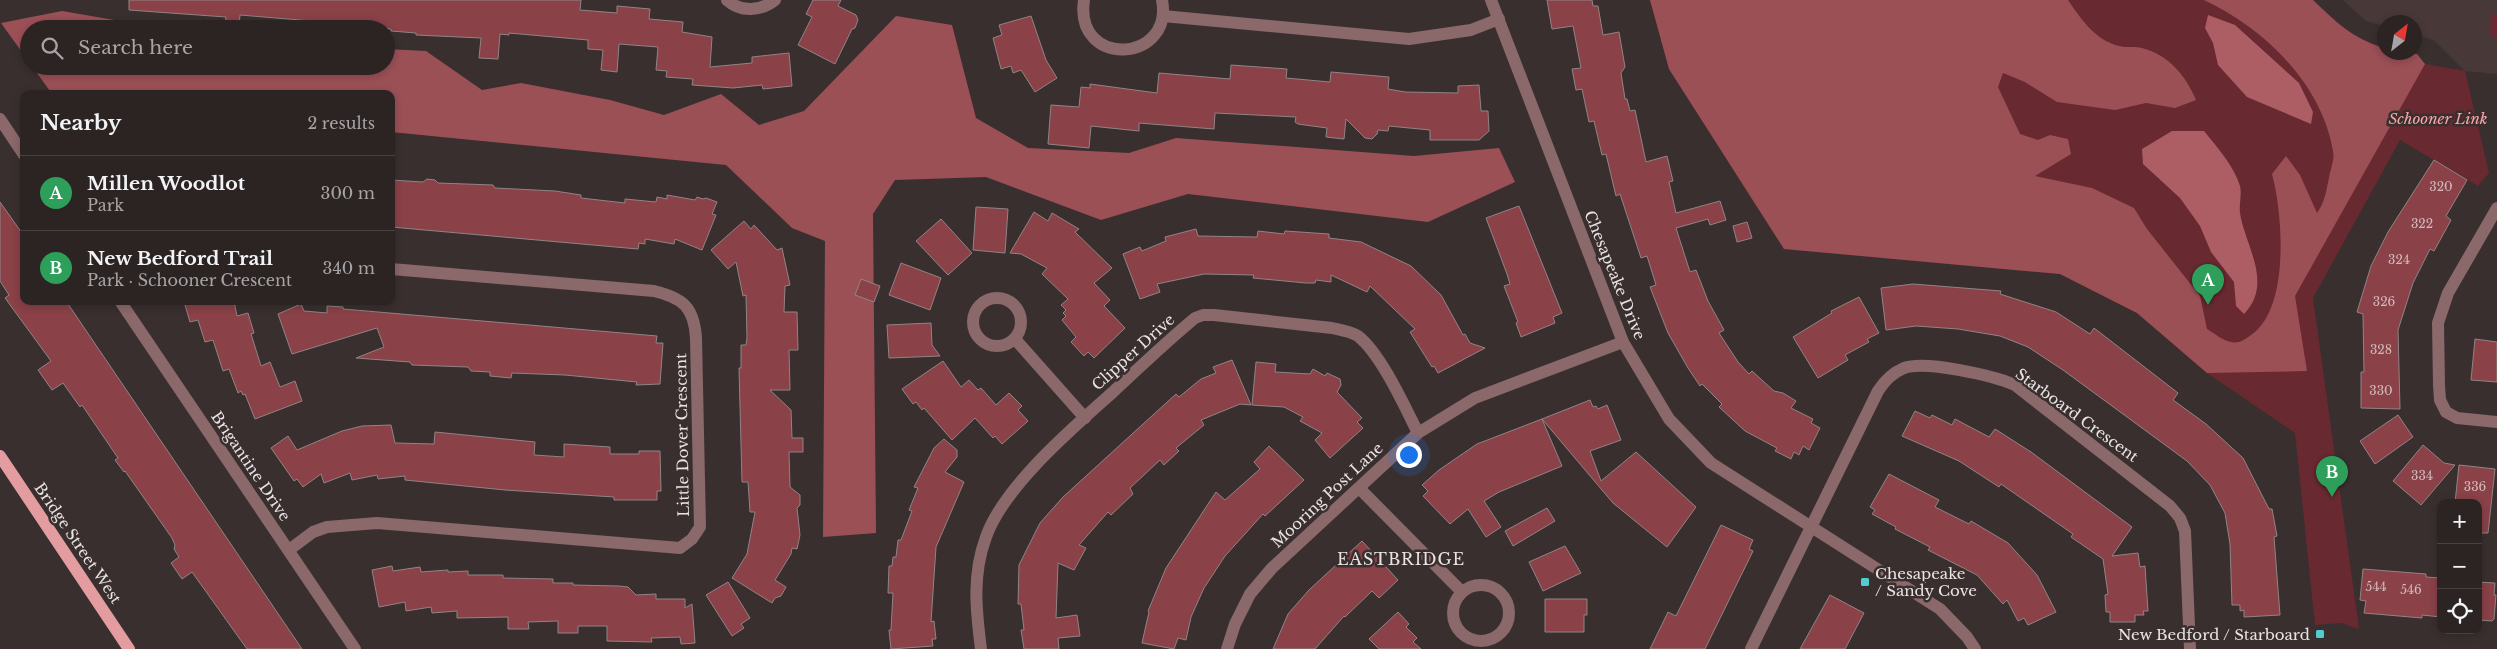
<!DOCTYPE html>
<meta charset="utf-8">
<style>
:root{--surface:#2c2323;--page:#342b2b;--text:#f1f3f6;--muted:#a6a4a6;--line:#484041;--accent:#52cdce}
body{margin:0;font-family:"Libre Baskerville",serif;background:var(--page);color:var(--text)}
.controls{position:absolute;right:15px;bottom:15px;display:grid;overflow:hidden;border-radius:10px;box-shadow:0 2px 8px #0003}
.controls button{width:45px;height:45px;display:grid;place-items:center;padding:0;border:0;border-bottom:1px solid var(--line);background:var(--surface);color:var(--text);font:25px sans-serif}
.compass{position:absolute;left:2377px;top:15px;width:45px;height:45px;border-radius:50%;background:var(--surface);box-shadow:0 2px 8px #0003;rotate:31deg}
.you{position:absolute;left:1408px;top:454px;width:18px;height:18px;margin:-12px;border:4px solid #fff;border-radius:50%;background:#1a73e8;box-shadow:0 0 0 8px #1a73e833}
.badge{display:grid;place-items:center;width:32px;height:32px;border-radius:50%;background:var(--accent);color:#fff;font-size:16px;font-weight:700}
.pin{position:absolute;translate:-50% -41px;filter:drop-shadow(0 1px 2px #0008)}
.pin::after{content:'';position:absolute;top:26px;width:18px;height:15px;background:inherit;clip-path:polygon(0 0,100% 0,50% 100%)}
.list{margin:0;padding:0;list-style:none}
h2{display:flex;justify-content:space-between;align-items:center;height:65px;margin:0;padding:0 20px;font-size:21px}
h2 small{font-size:16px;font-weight:400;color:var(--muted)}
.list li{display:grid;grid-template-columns:32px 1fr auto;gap:15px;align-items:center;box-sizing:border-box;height:75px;padding:0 20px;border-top:1px solid var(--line)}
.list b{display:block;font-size:19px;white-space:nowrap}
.list p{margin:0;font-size:16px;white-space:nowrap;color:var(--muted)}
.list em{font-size:16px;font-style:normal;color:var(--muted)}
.icon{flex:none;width:28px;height:28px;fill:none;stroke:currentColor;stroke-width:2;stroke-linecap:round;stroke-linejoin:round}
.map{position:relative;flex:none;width:2497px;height:649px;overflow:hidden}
.search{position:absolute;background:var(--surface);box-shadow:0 2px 8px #0003;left:20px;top:20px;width:375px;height:55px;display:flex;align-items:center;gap:12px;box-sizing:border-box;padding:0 18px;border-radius:28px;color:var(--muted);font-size:19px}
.panel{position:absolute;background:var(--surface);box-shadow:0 2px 8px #0003;left:20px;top:90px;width:375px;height:215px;border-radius:10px}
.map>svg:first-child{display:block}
.built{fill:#493838}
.green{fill:#692930}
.forest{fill:#9b5056}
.water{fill:#ac5e64}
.building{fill:#8a4148;stroke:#918484}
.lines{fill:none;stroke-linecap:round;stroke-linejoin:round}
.minor{stroke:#8b6869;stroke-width:12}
.major{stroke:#e39ca0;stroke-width:12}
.poi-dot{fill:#52cdce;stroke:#3a2f2f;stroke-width:2}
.labels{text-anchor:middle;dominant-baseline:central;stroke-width:5;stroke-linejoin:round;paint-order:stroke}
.number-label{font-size:12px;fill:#d2babc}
.park-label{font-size:15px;font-style:italic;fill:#fba4a9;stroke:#3a2f2f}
.street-label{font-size:15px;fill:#eae3e3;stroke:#3a2f2f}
.poi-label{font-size:15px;fill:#eae3e3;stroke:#3a2f2f;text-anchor:start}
.neighbourhood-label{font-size:16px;letter-spacing:1px;fill:#eae3e3;stroke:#3a2f2f}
</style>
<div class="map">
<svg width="2497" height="649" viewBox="0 0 2497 649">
<rect width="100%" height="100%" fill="#3a2f2f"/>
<polygon class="built" points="2343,0 2497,0 2497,74 2465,71 2434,40 2415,35 2414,22 2384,22 2384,26 2366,21"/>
<g class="green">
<path d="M1650 0H2313C2337 23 2352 38 2384 48V52L2417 54 2425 64 2465 71 2489 173 2478 186 2400 140 2313 298 2359 629 2341 623 2315 625 2295 433 2207 373 2137 313 2060 274 1784 249 1669 69Z"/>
<polygon points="2491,14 2497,15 2497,40 2489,33"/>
</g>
<g class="forest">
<path d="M1650 0H2068C2081 19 2095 40 2119 46 2126 48 2135 46 2142 48 2169 55 2186 76 2196 100L2175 108 2146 103 2115 110 2057 102 2025 82 2003 73 1998 87 2020 134 2038 140 2050 135 2068 139 2071 154 2035 176 2092 188 2134 208 2147 229 2200 296 2207 329C2214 333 2223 341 2231 342 2239 344 2244 340 2251 335 2290 309 2283 214 2272 174L2286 156 2300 175 2317 213C2325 202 2326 191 2329 178 2330 170 2335 159 2333 151 2322 84 2264 28 2204 0H2313C2337 23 2352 38 2384 48V52L2417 54 2425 64 2295 296 2307 371 2207 373 2137 313 2060 274 1784 249 1669 69Z"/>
<polygon points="62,11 167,29 29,29 29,62 1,23"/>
<polygon points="896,16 952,25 976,118 1028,148 1129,153 1176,138 1414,156 1499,148 1515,182 1428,222 1188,194 1101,220 986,177 895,180 873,214 876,533 823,537 825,241 792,228 726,165 391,132 391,94 52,94 32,66 386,66 386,49 426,51 482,90 521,83 610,100 664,115 721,94 759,125 804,111"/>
</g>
<g class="water">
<polygon points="2208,15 2235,25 2299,83 2313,112 2311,124 2247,97 2218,65 2213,43 2205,28"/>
<path d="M2172 131H2204C2217 147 2234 166 2240 186 2242 194 2239 204 2240 213 2245 246 2274 283 2244 314L2236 306 2234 282 2211 252 2200 226 2180 198 2143 164 2142 149Z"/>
</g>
<g class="building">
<polygon points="129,0 581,0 580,10 617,13 617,6 650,9 649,19 683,22 682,32 712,37 710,67 752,63 752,57 789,53 792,86 763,89 762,85 733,88 692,85 693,79 666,77 667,71 656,70 658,47 619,44 617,72 601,70 603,50 588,49 588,40 509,33 509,35 500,34 498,59 479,58 481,38 416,35 416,33 391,31 391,29 340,24 339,29 323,29 324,22 240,15 239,26 225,25 226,17 129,10"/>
<polygon points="813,0 841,0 838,6 856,15 858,20 855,28 852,29 835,64 798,45 812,17 806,14"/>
<polygon points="1547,0 1592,0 1593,6 1598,6 1603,35 1619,32 1625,67 1621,73 1625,99 1627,99 1630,111 1635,110 1646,162 1667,156 1673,181 1669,182 1676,213 1720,201 1726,220 1710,225 1708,219 1676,228 1690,272 1696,270 1708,301 1724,330 1719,333 1738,362 1749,374 1752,371 1774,391 1783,393 1796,401 1791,408 1813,419 1811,423 1820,428 1809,450 1803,446 1799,455 1794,452 1791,459 1775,451 1777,448 1745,431 1719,407 1722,404 1702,384 1700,386 1688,368 1668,333 1650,287 1656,285 1647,256 1641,258 1620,194 1616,196 1606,154 1602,155 1594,121 1589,122 1582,89 1576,90 1572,69 1581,68 1573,26 1552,29"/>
<polygon points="1031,16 1046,60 1057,78 1035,92 1021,70 1013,73 1011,66 1001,69 993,38 1002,35 999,25"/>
<polygon points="1231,65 1287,69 1286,78 1330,82 1331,72 1389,77 1388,89 1405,92 1458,93 1458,86 1479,85 1481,111 1488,111 1489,131 1479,140 1430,140 1430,130 1389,126 1388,131 1378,130 1377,134 1372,139 1365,138 1346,119 1344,139 1326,137 1327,128 1298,124 1295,122 1296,117 1215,113 1214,129 1139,123 1139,131 1091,126 1089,148 1048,144 1051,105 1079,107 1081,87 1090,88 1090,84 1157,93 1159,73 1230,79"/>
<polygon points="2434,160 2467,180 2446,216 2451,220 2434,251 2430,249 2413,283 2398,330 2400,409 2361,408 2361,372 2364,372 2363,314 2357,312 2371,266 2388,232"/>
<polygon points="427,179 435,180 438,183 493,185 495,188 555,191 581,195 581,198 625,203 625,199 656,202 657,197 667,199 667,195 695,200 697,197 703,199 706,198 717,202 712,214 716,215 702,250 675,239 674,244 645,239 645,244 639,243 638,249 391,227 391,180 423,182"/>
<polygon points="0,202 24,236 24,301 66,301 302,649 247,649 192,572 182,579 171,563 179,557 174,549 175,545 172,538 125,471 124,472 115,460 118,458 82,405 80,407 63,383 52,390 38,370 51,361 5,298 9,295 0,281"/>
<polygon points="1519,206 1562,313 1553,317 1555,323 1521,337 1516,323 1518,322 1504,286 1510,284 1507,274 1486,218"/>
<polygon points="976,207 1008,209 1005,253 973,250"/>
<polygon points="1034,212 1048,221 1052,213 1079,229 1075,232 1112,268 1094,283 1110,300 1104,306 1125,328 1094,358 1088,352 1084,356 1071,342 1076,337 1062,320 1066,316 1063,313 1066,310 1061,305 1068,299 1042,274 1047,268 1021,254 1010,253"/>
<polygon points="941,219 972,253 948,275 916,241"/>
<polygon points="744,221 751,229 754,225 777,250 782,248 790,285 785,286 784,312 797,312 798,350 789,350 790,390 770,390 791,410 792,438 803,438 803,452 789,452 790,487 800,495 800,505 797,508 800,535 797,549 792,548 791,554 775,580 786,587 781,596 775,598 772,603 732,578 747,554 755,512 750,512 748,482 742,482 739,368 741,368 741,345 746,345 747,338 746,295 743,296 736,262 728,269 711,250"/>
<polygon points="1747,222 1752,238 1737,242 1733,226"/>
<polygon points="1196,229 1198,236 1257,237 1258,231 1284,234 1285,231 1329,234 1329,238 1361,242 1411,266 1441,295 1463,335 1465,334 1470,343 1485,348 1438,373 1434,366 1432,367 1410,332 1415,329 1370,286 1367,292 1331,275 1331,282 1316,280 1315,283 1306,283 1253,278 1254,275 1204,274 1157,284 1160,292 1140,299 1123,254 1140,247 1142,251 1166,241 1165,237"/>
<polygon points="901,263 941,278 930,310 889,295"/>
<polygon points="861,279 880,286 874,302 855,295"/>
<polygon points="1913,284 2001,291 2000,294 2056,312 2090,334 2094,328 2178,393 2173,400 2206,424 2243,458 2269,509 2272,509 2277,536 2274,537 2280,615 2244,617 2244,610 2240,611 2240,605 2232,605 2230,544 2225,513 2210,485 2187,461 2063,370 2028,347 2000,336 1958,329 1916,326 1886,330 1881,288"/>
<polygon points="1859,297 1879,333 1867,339 1869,342 1845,355 1848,360 1818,378 1793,337 1832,313 1831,311"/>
<polygon points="191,301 234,301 237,316 248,313 254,333 251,334 261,366 270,362 280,387 295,381 302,401 255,419 245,394 243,395 241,391 238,393 229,369 223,371 213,340 205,342 198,320 190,322 185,305 192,303"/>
<polygon points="301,304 304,311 327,313 327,306 343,307 343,309 657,336 656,343 663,343 660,384 636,385 637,382 565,375 512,373 511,378 490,376 490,372 471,371 468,367 412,365 410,362 356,358 384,347 377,328 292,354 278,314"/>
<polygon points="931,323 932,345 940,356 889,358 887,325"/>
<polygon points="2475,339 2497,342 2497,382 2471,380"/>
<polygon points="1232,360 1251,405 1240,404 1201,420 1204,425 1176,448 1179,451 1164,465 1160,460 1130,488 1133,494 1111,515 1108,512 1079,545 1086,548 1074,570 1058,563 1056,618 1077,615 1080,636 1058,638 1059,649 1024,649 1021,630 1024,630 1021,604 1018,604 1019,565 1040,523 1063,497 1176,394 1179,397 1201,379 1216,373 1213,367"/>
<polygon points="943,361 961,387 969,380 978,390 981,388 996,405 1009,393 1022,406 1018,410 1028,421 1002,444 995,436 993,438 975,418 952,440 924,408 922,410 916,402 913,404 902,389"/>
<polygon points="1256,362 1276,364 1275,372 1310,374 1313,369 1325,376 1327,373 1340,379 1341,385 1337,392 1362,418 1357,422 1363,428 1330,458 1315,440 1322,433 1300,421 1303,417 1284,407 1252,405"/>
<polygon points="1590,400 1593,407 1596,406 1598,409 1607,405 1621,440 1590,451 1601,481 1636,452 1696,507 1667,547 1613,503 1542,419"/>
<polygon points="1915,411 1930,418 1932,415 1952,425 1955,419 1989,437 1995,429 2031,452 2132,527 2112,556 2138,553 2140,567 2145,566 2148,611 2143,611 2144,615 2135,615 2135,622 2110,622 2110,612 2106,612 2105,595 2108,594 2103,559 2071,537 2073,534 2001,484 1999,487 1959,461 1902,436"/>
<polygon points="2398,415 2413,437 2375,464 2360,441"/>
<polygon points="1542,419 1562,466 1499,492 1484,501 1501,527 1486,537 1468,509 1450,524 1423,496 1428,491 1422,485 1439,470 1477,444"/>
<polygon points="391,425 395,443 434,444 435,432 535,442 534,455 564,457 564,444 610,447 610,454 639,454 639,451 660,451 661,491 657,491 657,500 614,500 614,497 505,490 405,480 405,476 378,479 377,475 352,480 350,473 324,483 321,474 303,487 297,479 294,481 271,448 288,436 297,450 342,431 362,426"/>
<polygon points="944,439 957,450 957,457 945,472 964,482 936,547 931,622 934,621 936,639 932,639 933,646 891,649 889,630 891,630 893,593 888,593 889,566 892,566 893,557 896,557 898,540 901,540 912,511 909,510 918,488 914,487 934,448"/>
<polygon points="2423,445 2444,463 2455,465 2421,505 2393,481"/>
<polygon points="1269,446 1304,480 1265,516 1263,514 1225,556 1204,588 1191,617 1186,640 1178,638 1174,649 1142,643 1149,612 1148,611 1166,568 1216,492 1225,500 1260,469 1254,462"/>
<polygon points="2459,465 2495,469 2488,533 2478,533 2478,503 2455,503"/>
<polygon points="1889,474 1939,500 1935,507 1969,524 1971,521 2008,543 2037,575 2056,612 2028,625 2024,618 2018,621 2007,600 2003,604 1977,575 1928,550 1930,547 1895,529 1896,527 1872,514 1875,510 1870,507"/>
<polygon points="1547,508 1555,521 1513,546 1505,531"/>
<polygon points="1721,525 1753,540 1749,549 1753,551 1705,649 1650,649 1668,612 1676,616"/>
<polygon points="1362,541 1398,580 1379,598 1372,591 1345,617 1344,616 1315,649 1273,649 1288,614 1309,590"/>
<polygon points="1565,546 1581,573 1543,591 1529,562"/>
<polygon points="392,566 393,571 420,567 421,572 448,570 448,572 468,571 468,575 503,575 503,578 553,579 553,583 573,583 573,585 619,586 628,587 636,595 656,594 656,599 685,599 685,608 692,604 695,643 681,644 680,637 651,638 652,642 607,641 607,626 578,626 578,633 558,633 558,621 528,622 529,629 508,629 508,617 457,618 457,611 432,613 431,607 406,611 405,602 379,607 372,570"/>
<polygon points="2363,569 2426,574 2426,577 2441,578 2441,617 2422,615 2422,618 2364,613 2366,601 2360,600"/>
<polygon points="728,582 750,618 741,624 744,628 732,636 706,595"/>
<polygon points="2478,582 2495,583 2494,595 2496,595 2494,619 2492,621 2478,620"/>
<polygon points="1830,595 1864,613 1845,649 1800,649"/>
<polygon points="1545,599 1587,599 1587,615 1584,615 1584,632 1545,632"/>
<polygon points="1398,612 1409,624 1406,627 1417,638 1413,642 1421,649 1379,649 1369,639"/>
</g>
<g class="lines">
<g class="minor">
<path d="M727 0C741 13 761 11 775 0"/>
<path d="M1084 0C1074 69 1174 63 1162 0"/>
<polyline points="1491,0 1623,342 1669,419 1711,463 1940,609 1967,637 1975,649"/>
<polyline points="1163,16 1409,39 1471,30 1499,19"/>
<polyline points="0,119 24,155"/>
<polyline points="2497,208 2448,293 2438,323 2439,385 2440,400 2446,412 2457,418 2497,422"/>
<circle cx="997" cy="322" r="24"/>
<polyline points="120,301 355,649"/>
<polyline points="1015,339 1085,418"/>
<polyline points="1360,489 1462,592"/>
<path d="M289 550 313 532 327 527 377 523 680 548 692 539 700 527 696 338C694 307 683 298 654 291L391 269"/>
<circle cx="1481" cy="613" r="28"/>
<path d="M981 649C976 610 972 575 986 537 1004 486 1073 428 1113 392 1140 367 1166 342 1195 318L1203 315H1214L1332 328C1341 330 1350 331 1358 336 1381 354 1405 407 1418 433"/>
<polyline points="1227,649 1235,624 1250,594 1272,568 1418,433 1475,398 1623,342"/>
<path d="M1751 649 1878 391C1885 380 1892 373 1904 368 1926 360 1994 376 2015 385L2170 506 2180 518 2185 531 2190 649"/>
</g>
<polyline class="major" points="0,456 129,649"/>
</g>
<g class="poi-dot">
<rect x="1860" y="577" width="10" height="10" rx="2.5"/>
<rect x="2315" y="629" width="10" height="10" rx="2.5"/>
</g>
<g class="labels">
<g class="number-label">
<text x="2441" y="186">320</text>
<text x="2422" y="223">322</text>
<text x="2399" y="259">324</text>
<text x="2384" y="301">326</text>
<text x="2381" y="349">328</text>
<text x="2381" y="390">330</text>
<text x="2422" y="475">334</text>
<text x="2475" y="486">336</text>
<text x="2376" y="586">544</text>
<text x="2411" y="589">546</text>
</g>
<g class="park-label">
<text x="2438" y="118">Schooner Link</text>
</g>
<g class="street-label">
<text transform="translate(1615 275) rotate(68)">Chesapeake Drive</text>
<text transform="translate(1133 352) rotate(-42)">Clipper Drive</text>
<text transform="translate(2077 415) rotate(36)">Starboard Crescent</text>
<text transform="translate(682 435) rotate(-91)">Little Dover Crescent</text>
<text transform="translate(251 466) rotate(56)">Brigantine Drive</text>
<text transform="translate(1327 495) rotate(-43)">Mooring Post Lane</text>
<text transform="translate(78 543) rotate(56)">Bridge Street West</text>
</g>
<g class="poi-label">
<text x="1875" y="573">Chesapeake<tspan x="1875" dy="17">/ Sandy Cove</tspan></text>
<text x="2310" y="634" text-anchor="end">New Bedford / Starboard</text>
</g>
<g class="neighbourhood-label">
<text x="1401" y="559">EASTBRIDGE</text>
</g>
</g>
</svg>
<div class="controls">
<button>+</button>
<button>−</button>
<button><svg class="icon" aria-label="locate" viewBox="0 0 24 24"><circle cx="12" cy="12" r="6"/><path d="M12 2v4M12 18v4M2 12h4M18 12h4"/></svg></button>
</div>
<svg class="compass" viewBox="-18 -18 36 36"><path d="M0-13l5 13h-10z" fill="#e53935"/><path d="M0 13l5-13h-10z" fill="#a6a4a6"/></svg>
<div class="you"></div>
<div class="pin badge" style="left:2208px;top:305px;background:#2e9e5b">A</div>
<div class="pin badge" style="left:2332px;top:497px;background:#2e9e5b">B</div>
<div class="search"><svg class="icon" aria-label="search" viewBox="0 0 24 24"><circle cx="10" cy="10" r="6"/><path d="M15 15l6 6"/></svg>Search here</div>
<section class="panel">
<h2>Nearby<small>2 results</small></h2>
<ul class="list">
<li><span class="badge" style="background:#2e9e5b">A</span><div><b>Millen Woodlot</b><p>Park</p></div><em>300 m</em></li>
<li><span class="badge" style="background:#2e9e5b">B</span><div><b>New Bedford Trail</b><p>Park · Schooner Crescent</p></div><em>340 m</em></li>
</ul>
</section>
</div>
